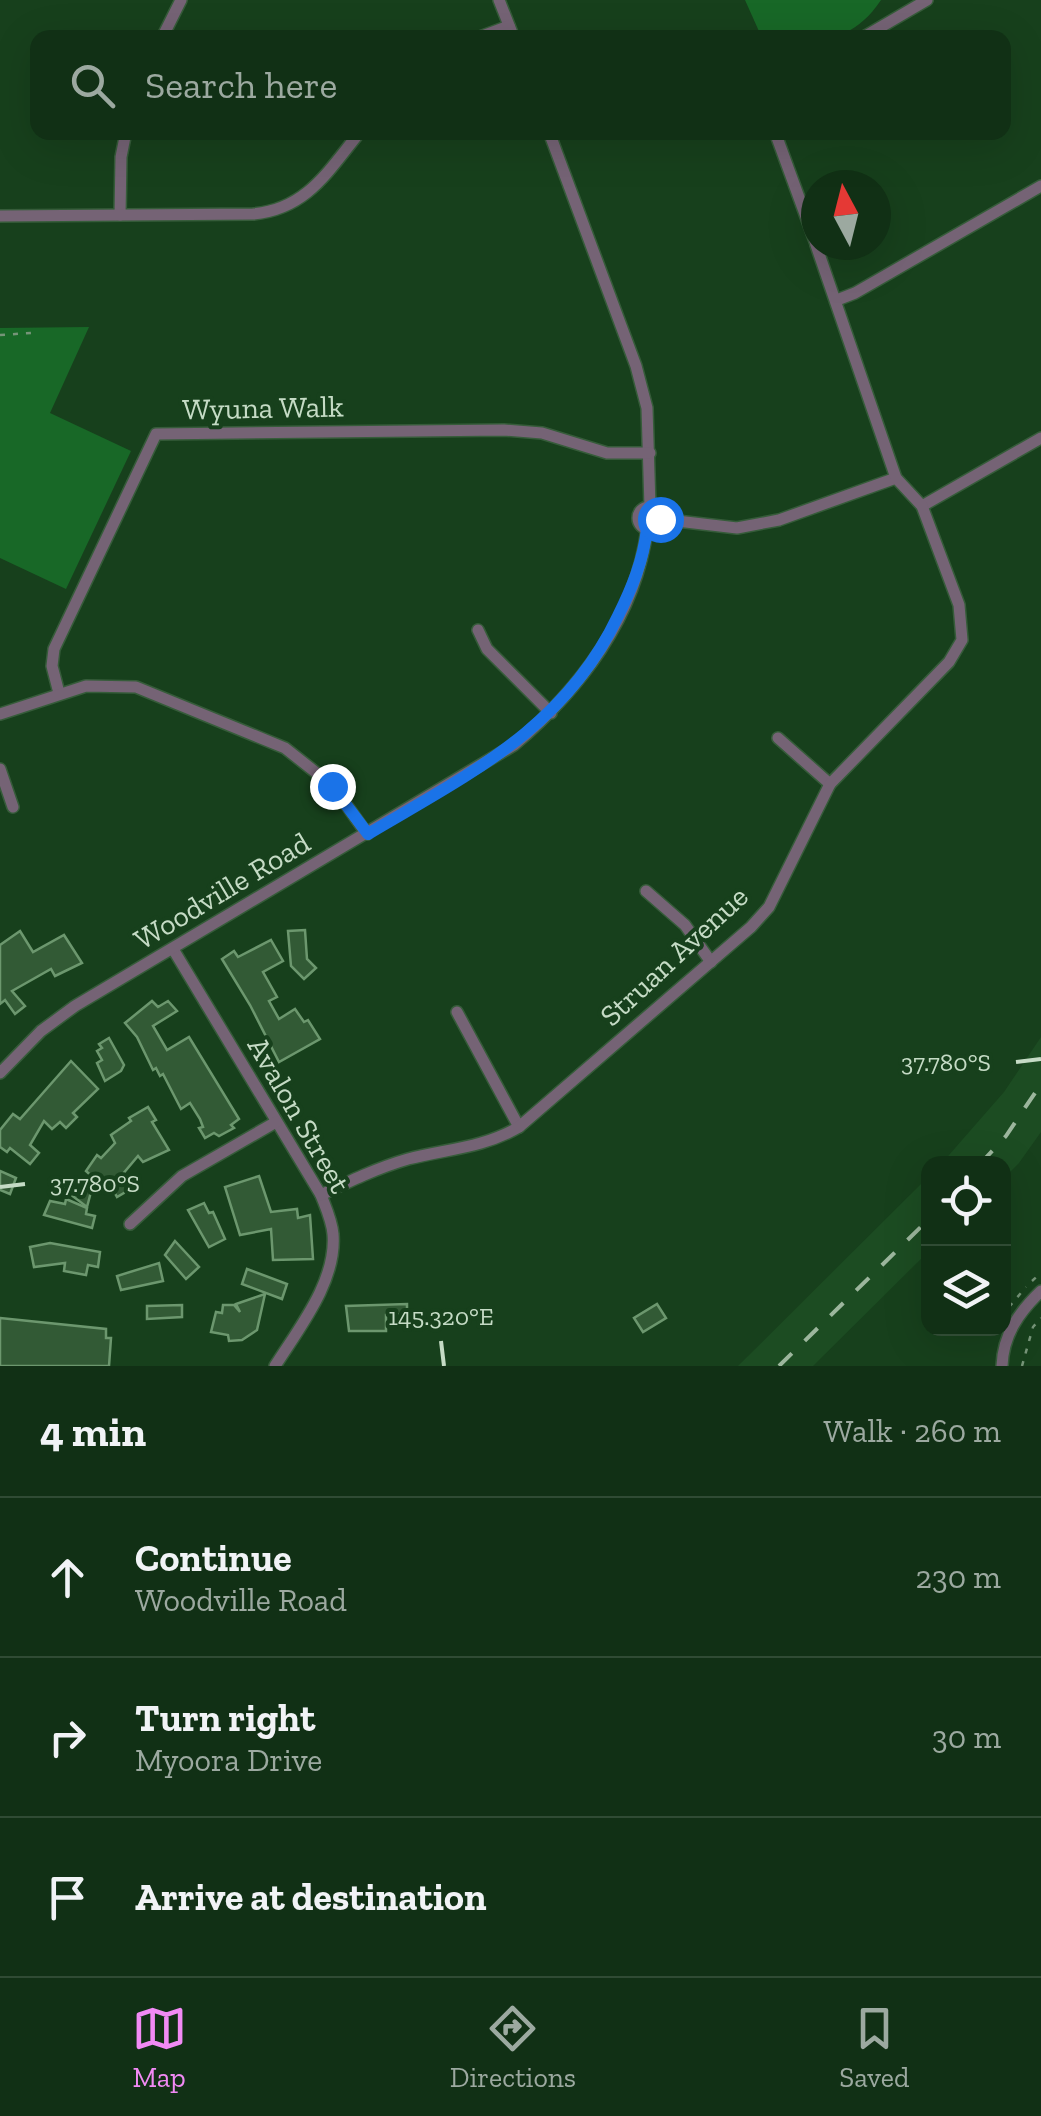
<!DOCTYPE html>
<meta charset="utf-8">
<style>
:root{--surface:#113015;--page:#1a381e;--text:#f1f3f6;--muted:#9ca9a0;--line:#304b34;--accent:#f18af4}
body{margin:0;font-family:"Zilla Slab",serif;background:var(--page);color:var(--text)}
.controls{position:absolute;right:30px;bottom:30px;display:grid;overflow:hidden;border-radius:20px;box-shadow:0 10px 40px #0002}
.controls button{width:90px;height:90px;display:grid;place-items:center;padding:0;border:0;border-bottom:2px solid var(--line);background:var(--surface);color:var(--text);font:50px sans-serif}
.compass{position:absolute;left:801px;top:170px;width:90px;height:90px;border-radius:50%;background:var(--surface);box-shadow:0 10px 40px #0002;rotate:353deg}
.stop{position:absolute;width:30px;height:30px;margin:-22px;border:8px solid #1a73e8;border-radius:50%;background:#fff}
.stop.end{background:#1a73e8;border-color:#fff;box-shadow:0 2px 10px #0008}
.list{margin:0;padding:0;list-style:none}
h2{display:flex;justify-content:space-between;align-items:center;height:130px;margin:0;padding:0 40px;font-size:42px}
h2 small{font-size:32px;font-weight:400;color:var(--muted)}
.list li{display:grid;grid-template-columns:65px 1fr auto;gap:30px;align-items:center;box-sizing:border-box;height:160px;padding:0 40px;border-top:2px solid var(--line)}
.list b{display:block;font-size:38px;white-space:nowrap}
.list p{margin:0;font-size:32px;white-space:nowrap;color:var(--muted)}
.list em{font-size:32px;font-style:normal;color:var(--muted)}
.icon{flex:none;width:55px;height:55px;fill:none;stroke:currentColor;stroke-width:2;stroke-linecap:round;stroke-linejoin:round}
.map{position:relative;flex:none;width:1041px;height:1366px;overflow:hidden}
.search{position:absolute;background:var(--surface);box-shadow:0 10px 40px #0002;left:30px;right:30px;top:30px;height:110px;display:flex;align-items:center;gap:25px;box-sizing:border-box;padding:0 35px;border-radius:20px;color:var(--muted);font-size:38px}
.sheet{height:610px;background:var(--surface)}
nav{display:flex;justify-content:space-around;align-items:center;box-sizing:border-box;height:140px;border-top:2px solid var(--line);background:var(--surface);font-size:28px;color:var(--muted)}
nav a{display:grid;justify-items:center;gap:5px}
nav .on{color:var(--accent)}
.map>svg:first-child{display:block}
.built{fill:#1c4c22}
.green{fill:#186827}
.building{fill:#325a35;stroke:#6c976e;stroke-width:2.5}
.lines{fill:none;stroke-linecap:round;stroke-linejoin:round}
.minor-casing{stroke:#365c3a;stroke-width:14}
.path{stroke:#769478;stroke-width:2.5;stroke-dasharray:5 8;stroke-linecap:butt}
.minor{stroke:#756375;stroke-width:11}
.rail{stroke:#9cb69d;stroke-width:4;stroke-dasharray:18 18;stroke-linecap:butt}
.route{stroke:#1a73e8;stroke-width:12}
.ticks{fill:none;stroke:#c5dbc5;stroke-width:4}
.labels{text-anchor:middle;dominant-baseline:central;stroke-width:8;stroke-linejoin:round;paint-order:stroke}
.street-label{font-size:30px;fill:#c5dbc5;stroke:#17401c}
.ticks-label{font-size:25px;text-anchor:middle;fill:#c5dbc5;stroke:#17401c;stroke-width:8;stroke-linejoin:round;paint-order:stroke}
</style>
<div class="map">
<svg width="1041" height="1366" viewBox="0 0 1041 1366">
<rect width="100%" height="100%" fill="#17401c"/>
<g class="built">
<polygon points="1041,1037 1041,1132 1019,1163 1004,1178 1004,1164 942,1163 1004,1092"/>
<polygon points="928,1177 928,1252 813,1366 738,1366"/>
</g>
<g class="green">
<path d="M745 0H881C848 49 814 38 762 38Z"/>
<polygon points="89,327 50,413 131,451 66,589 0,558 0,328"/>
</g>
<g class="building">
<polygon points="305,930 307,959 316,968 304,979 291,966 288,931"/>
<polygon points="20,931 33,952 64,935 82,963 55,976 51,969 12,991 25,1006 15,1014 5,1000 0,1004 0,945"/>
<polygon points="271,940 283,961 263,972 277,997 269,1001 279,1019 295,1009 304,1022 308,1020 320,1039 279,1062 250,1005 222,959 234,951 238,957"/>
<polygon points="152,1001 158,1007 168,1001 177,1011 153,1026 167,1050 189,1037 239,1119 231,1125 234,1128 219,1136 214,1133 205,1138 199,1128 203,1127 200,1119 190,1103 181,1109 163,1074 160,1076 156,1068 153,1070 137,1037 125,1023"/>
<polygon points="109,1038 124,1065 121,1071 105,1081 97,1063 102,1060 97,1051 102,1048 99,1044"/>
<polygon points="71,1061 98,1089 73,1113 77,1117 66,1128 60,1122 52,1129 44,1121 30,1145 39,1153 30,1164 10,1148 7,1152 0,1147 0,1130 13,1114 20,1119"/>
<polygon points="148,1107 156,1120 152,1122 169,1150 143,1162 138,1156 122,1175 129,1190 117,1197 111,1186 107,1190 86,1171 97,1155 101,1158 115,1143 111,1135 131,1121 129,1118"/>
<polygon points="0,1171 16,1178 10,1194 0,1190"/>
<polygon points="259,1176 271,1212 297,1209 298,1218 310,1215 313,1259 273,1260 271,1229 240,1235 225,1187"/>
<polygon points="58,1185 91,1192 87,1207"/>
<polygon points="66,1199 87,1208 86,1214 95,1216 92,1228 44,1215 50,1201 65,1204"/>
<polygon points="204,1203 209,1213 213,1212 225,1239 209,1247 188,1210"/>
<polygon points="175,1241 199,1267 186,1279 165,1255"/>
<polygon points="50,1243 100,1252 98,1267 88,1265 86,1275 64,1271 65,1263 34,1267 30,1247"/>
<polygon points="159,1263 163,1281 121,1290 117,1276"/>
<polygon points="247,1269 287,1284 282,1299 242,1284"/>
<polygon points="265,1294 257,1330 242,1340 229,1341 228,1335 211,1332 216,1312 222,1313 223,1305 234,1305 240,1312 236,1304"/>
<polygon points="407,1304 407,1314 386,1315 386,1331 349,1331 346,1306"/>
<polygon points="657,1304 666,1318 643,1332 634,1318"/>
<polygon points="182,1305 182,1317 147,1319 147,1306"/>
<polygon points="0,1318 106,1329 106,1338 111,1338 109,1366 0,1366"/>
</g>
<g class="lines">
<g class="minor-casing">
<g id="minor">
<polyline points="499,0 514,38"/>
<polyline points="162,38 181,0"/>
<polyline points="477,38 509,26"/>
<polyline points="862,38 927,0"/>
<polyline points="549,132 636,366 647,408 650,507"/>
<polyline points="775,132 816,244"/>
<polyline points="120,215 121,157 126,132"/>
<path d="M0 216 253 214C307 209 328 171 360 132"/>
<polyline points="837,300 855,293 1041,186"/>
<polyline points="922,506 1041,438"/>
<circle cx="649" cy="518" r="11"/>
<polyline points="660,519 737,528 779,520 896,478"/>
<polyline points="478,630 487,649 551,713"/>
<polyline points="59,693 52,666 54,649 156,434 504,430 542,433 607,453 650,453"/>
<polyline points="0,714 86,686 136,687 285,748 333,786 367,834"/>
<polyline points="778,738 830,784"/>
<polyline points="0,769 13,807"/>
<polyline points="646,891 685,925 711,962"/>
<path d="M173 949 321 1195C326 1208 332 1221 333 1234 337 1281 299 1328 275 1366"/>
<polyline points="457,1012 519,1127"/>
<path d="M0 1073 41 1031 75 1006 514 745C579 690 636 617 647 529"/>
<path d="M321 1195C350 1181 377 1168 408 1159 447 1149 483 1148 519 1127L751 927 769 907 830 784 949 662 962 640 959 605 922 506 896 478 816 245"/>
<polyline points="130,1224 182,1176 276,1122"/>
<path d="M1002 1366C1003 1335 1019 1312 1041 1291"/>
</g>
</g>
<g class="path">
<polyline points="0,335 31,333"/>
<polyline points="1032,1281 1041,1273"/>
<polyline points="1009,1307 1026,1287"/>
<polyline points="1022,1366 1033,1327 1041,1318"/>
</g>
<use href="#minor" class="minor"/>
<g class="rail">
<polyline points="980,1164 1006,1136 1041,1084"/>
<polyline points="779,1366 928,1220"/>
</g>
</g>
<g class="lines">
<path class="route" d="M332 786 368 834C469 774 565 728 618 616 632 588 643 561 647 529L656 528 660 519"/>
</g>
<path class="ticks" d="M1016 1062 1041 1059M0 1187 25 1184M441 1341 444 1366"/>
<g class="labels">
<g class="street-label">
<text transform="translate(263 408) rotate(-1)">Wyuna Walk</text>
<text transform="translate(222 891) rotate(-31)">Woodville Road</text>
<text transform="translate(674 956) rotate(-43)">Struan Avenue</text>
<text transform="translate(299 1115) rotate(60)">Avalon Street</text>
</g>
</g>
<g class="ticks-label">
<text x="946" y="1071">37.780°S</text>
<text x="95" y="1192">37.780°S</text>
<text x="441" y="1325">145.320°E</text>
</g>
</svg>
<div class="controls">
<button><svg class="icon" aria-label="locate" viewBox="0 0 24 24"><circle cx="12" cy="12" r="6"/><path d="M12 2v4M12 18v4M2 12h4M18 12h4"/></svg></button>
<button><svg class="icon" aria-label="layers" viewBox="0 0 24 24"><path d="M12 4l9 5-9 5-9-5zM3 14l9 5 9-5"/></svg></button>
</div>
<svg class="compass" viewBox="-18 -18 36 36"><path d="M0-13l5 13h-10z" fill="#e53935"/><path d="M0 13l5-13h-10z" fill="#9ca9a0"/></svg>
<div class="stop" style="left:660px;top:519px"></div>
<div class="stop end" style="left:332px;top:786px"></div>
<div class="search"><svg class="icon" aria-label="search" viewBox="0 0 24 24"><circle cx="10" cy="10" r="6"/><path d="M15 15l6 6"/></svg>Search here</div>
</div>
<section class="sheet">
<h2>4 min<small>Walk · 260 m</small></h2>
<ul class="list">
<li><svg class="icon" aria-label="ahead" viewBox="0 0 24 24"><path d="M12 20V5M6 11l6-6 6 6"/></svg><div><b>Continue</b><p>Woodville Road</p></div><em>230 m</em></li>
<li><svg class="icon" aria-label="right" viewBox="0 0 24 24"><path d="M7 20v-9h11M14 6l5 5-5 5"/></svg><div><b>Turn right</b><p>Myoora Drive</p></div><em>30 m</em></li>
<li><svg class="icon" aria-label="arrive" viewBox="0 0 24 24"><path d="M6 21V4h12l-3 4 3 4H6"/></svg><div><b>Arrive at destination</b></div></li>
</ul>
</section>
<nav>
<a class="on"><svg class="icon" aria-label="map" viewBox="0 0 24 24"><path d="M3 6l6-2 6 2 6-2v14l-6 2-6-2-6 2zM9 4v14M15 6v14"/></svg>Map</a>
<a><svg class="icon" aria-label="directions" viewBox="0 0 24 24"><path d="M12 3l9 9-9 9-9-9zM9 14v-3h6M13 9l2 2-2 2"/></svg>Directions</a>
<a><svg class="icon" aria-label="saved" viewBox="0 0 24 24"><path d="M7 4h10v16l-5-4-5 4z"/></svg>Saved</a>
</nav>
